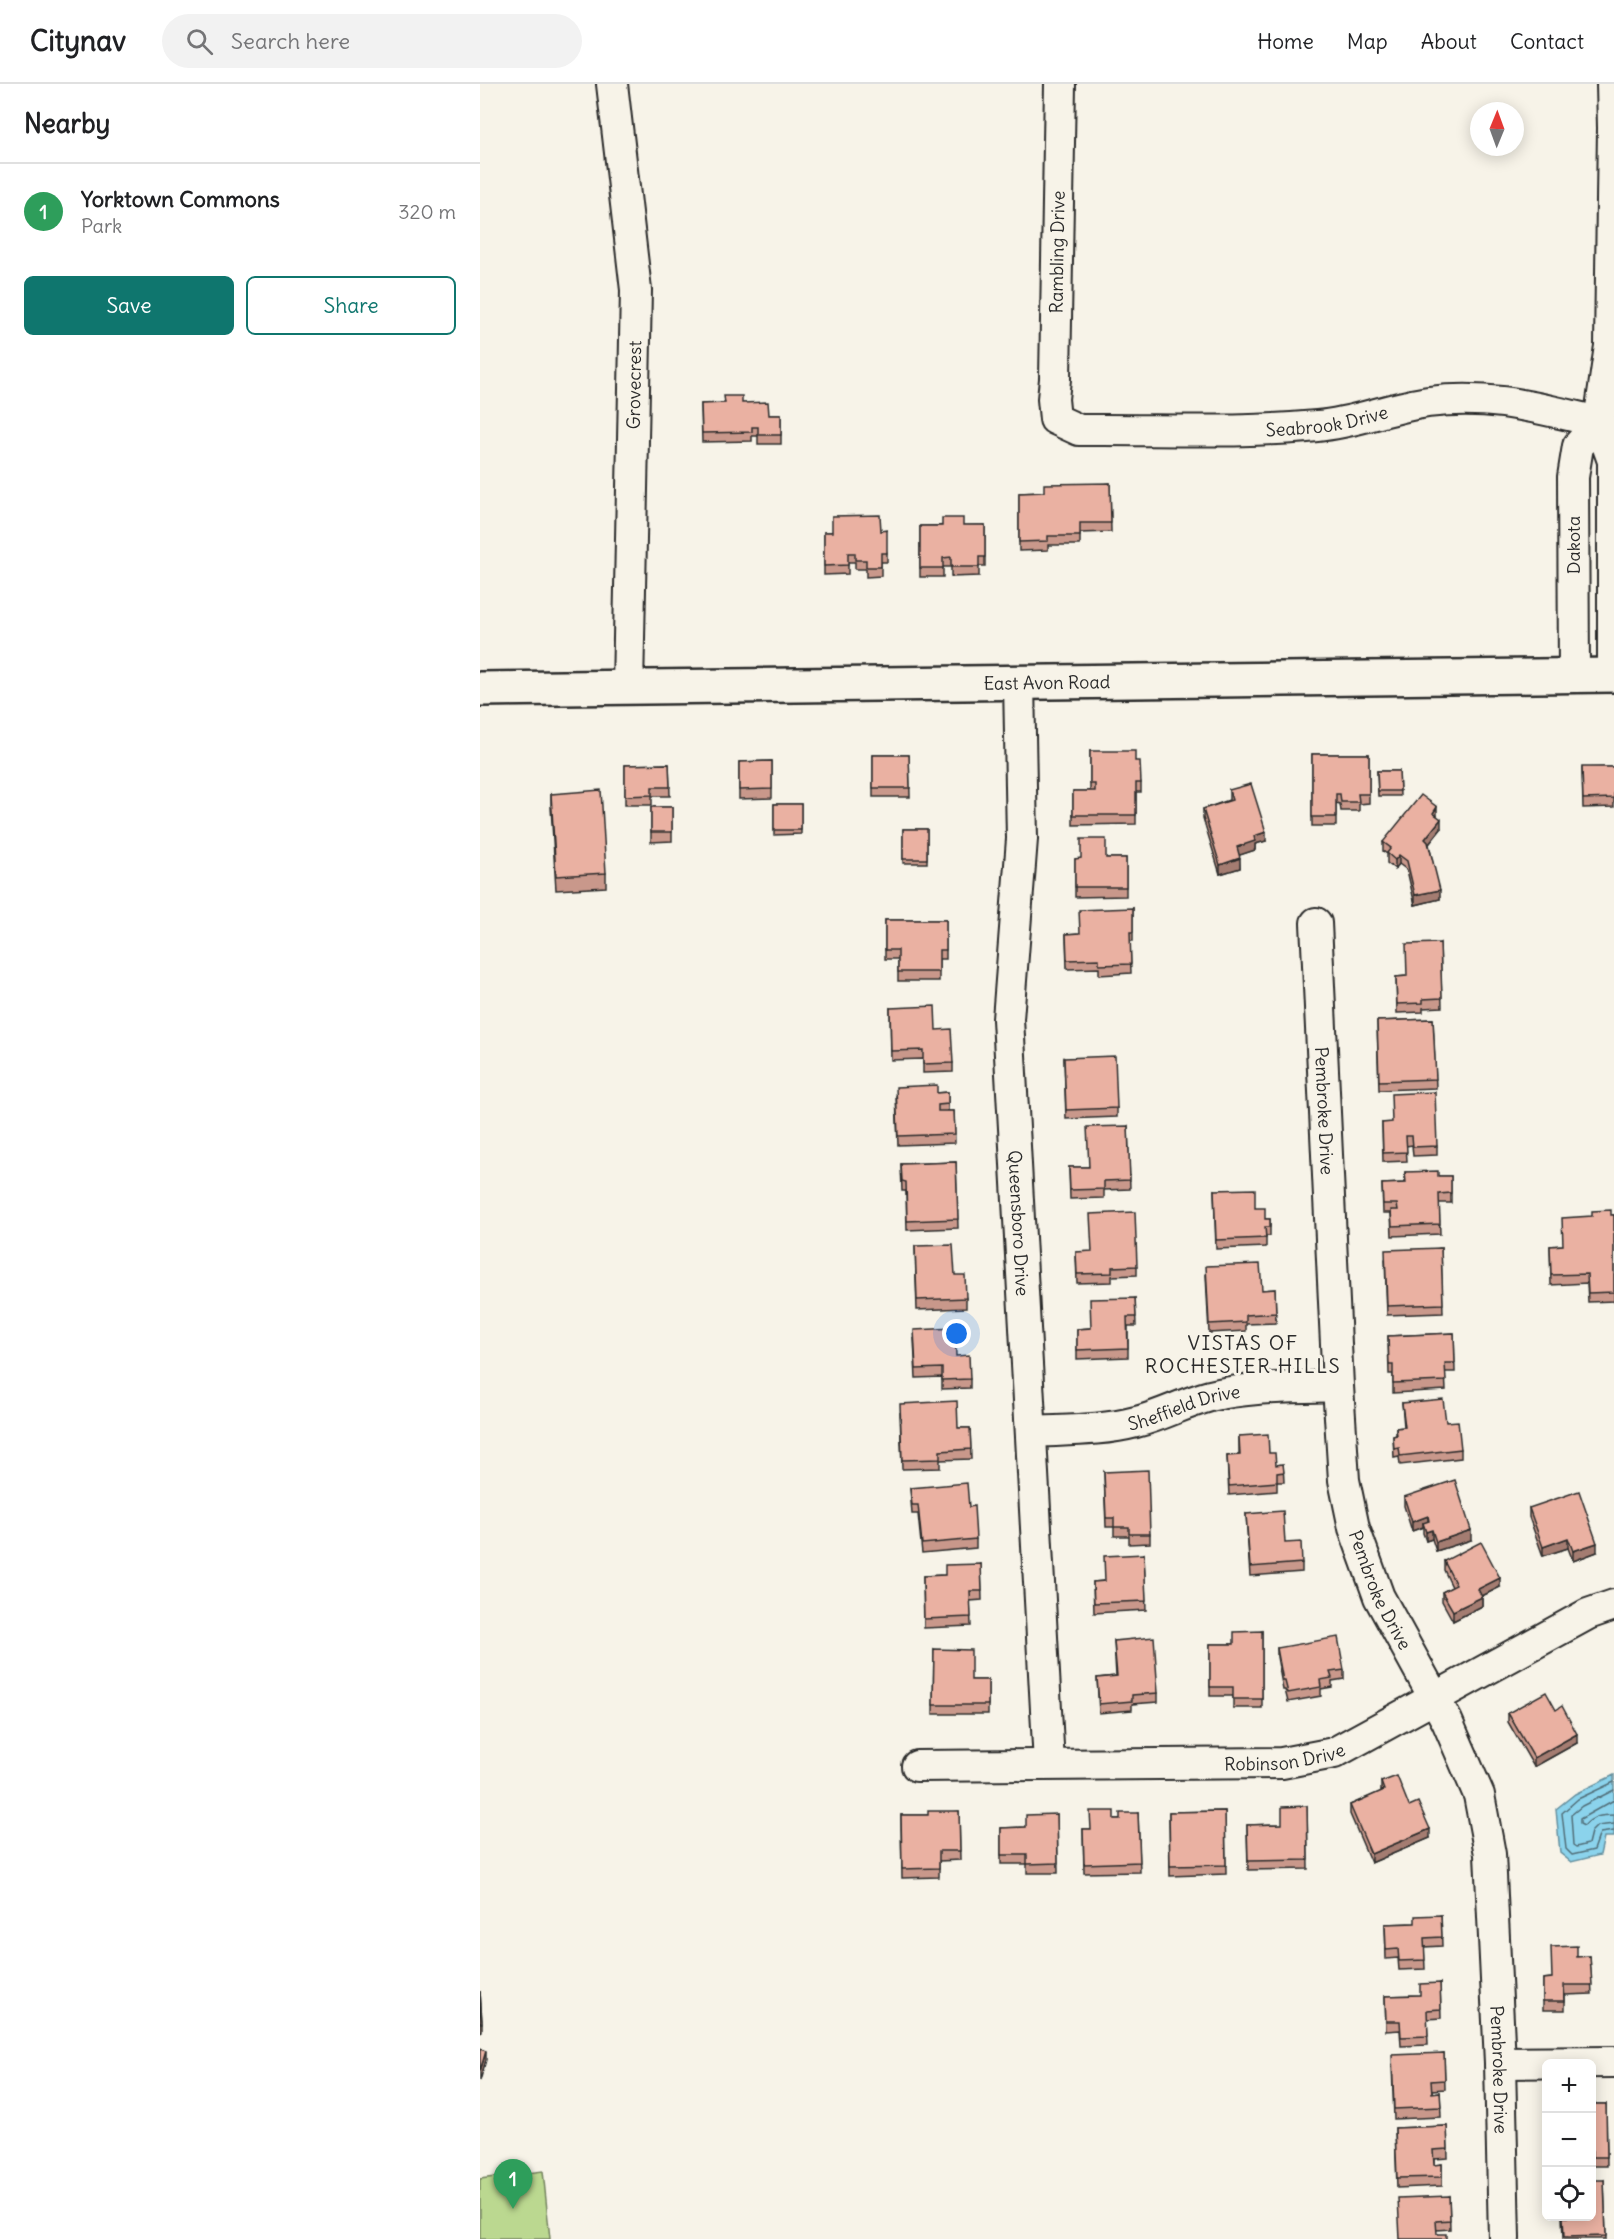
<!DOCTYPE html>
<meta charset="utf-8">
<style>
:root{--surface:#fff;--page:#f2f2f2;--text:#202124;--muted:#757577;--line:#e0e0e0;--accent:#0f766e}
body{margin:0;font-family:Delius,sans-serif;background:var(--page);color:var(--text)}
.controls{position:absolute;right:18px;bottom:18px;display:grid;overflow:hidden;border-radius:9px;box-shadow:0 3px 15px #0003}
.controls button{width:54px;height:54px;display:grid;place-items:center;padding:0;border:0;border-bottom:2px solid var(--line);background:var(--surface);color:var(--text);font:30px sans-serif}
.compass{position:absolute;left:990px;top:18px;width:54px;height:54px;border-radius:50%;background:var(--surface);box-shadow:0 3px 15px #0003;rotate:1deg}
.you{position:absolute;left:477px;top:1250px;width:21px;height:21px;margin:-15px;border:4px solid #fff;border-radius:50%;background:#1a73e8;box-shadow:0 0 0 9px #1a73e833}
.badge{display:grid;place-items:center;width:39px;height:39px;border-radius:50%;background:var(--accent);color:#fff;font-size:20px;font-weight:700}
.pin{position:absolute;translate:-50% -50px;filter:drop-shadow(0 2px 3px #0008)}
.pin::after{content:'';position:absolute;top:32px;width:21px;height:18px;background:inherit;clip-path:polygon(0 0,100% 0,50% 100%)}
.list{margin:0;padding:0;list-style:none}
h2{display:flex;justify-content:space-between;align-items:center;height:78px;margin:0;padding:0 24px;font-size:26px}
h2 small{font-size:20px;font-weight:400;color:var(--muted)}
.list li{display:grid;grid-template-columns:39px 1fr auto;gap:18px;align-items:center;box-sizing:border-box;height:96px;padding:0 24px;border-top:2px solid var(--line)}
.list b{display:block;font-size:22px;white-space:nowrap}
.list p{margin:0;font-size:20px;white-space:nowrap;color:var(--muted)}
.list em{font-size:20px;font-style:normal;color:var(--muted)}
.actions{display:flex;gap:12px;padding:18px 24px}
.actions a{flex:1;padding:14px 0;border:2px solid var(--accent);border-radius:9px;text-align:center;font-size:21px;color:var(--accent)}
.actions .main{background:var(--accent);color:#fff}
.icon{flex:none;width:33px;height:33px;fill:none;stroke:currentColor;stroke-width:2;stroke-linecap:round;stroke-linejoin:round}
.map{position:relative;flex:none;width:1134px;height:2155px;overflow:hidden}
header{display:flex;align-items:center;gap:36px;box-sizing:border-box;height:84px;padding:0 30px;background:var(--surface);border-bottom:2px solid var(--line)}
header strong{font-size:28px}
nav{display:flex;gap:33px;margin-inline-start:auto;font-size:21px}
.search{width:420px;height:54px;background:var(--page);display:flex;align-items:center;gap:15px;box-sizing:border-box;padding:0 21px;border-radius:33px;color:var(--muted);font-size:22px}
main{display:flex}
aside{flex:1;background:var(--surface)}
.map>svg:first-child{display:block}
.green{fill:#bbd890;stroke:#73825e;stroke-width:1.5}
.water{fill:#8bd3ec;stroke:#65909f;stroke-width:1.5}
.lines{fill:none;stroke-linecap:round;stroke-linejoin:round}
.shore{stroke:#516e78;stroke-width:1.5}
.minor-casing{stroke:#2b2b2b;stroke-width:34}
.major-casing{stroke:#2b2b2b;stroke-width:38}
.minor{stroke:#f7f3e8;stroke-width:30}
.major{stroke:#f7f3e8;stroke-width:33}
.wall{fill:#c9988b;stroke:#2b2b2b;stroke-width:1.5}
.shaded-wall{fill:#a47c71;stroke:#2b2b2b;stroke-width:1.5}
.building{fill:#eab1a2;stroke:#2b2b2b;stroke-width:1.5}
.labels{text-anchor:middle;dominant-baseline:central;stroke-width:6;stroke-linejoin:round;paint-order:stroke}
.street-label{font-size:18px;fill:#2b2b2b;stroke:#f7f3e8}
.neighbourhood-label{font-size:20px;letter-spacing:1.5px;fill:#2b2b2b;stroke:#f7f3e8}
</style>
<header>
<strong>Citynav</strong>
<div class="search"><svg class="icon" aria-label="search" viewBox="0 0 24 24"><circle cx="10" cy="10" r="6"/><path d="M15 15l6 6"/></svg>Search here</div>
<nav><a>Home</a><a>Map</a><a>About</a><a>Contact</a></nav>
</header>
<main>
<aside>
<h2>Nearby<small></small></h2>
<ul class="list">
<li><span class="badge" style="background:#2e9e5b">1</span><div><b>Yorktown Commons</b><p>Park</p></div><em>320 m</em></li>
</ul>
<div class="actions"><a class="main">Save</a><a>Share</a></div>
</aside>
<div class="map">
<svg width="1134" height="2155" viewBox="0 0 1134 2155">
<rect width="100%" height="100%" fill="#f7f3e8"/>
<filter id="ink" filterUnits="userSpaceOnUse"><feTurbulence type="fractalNoise" baseFrequency=".0167" numOctaves="2"/><feDisplacementMap in="SourceGraphic" scale="12" xChannelSelector="R" yChannelSelector="G"/><feConvolveMatrix kernelMatrix="1 2 1 2 8 2 1 2 1" color-interpolation-filters="sRGB"/></filter>
<g filter="url(#ink)">
<polygon class="green" points="63,2087 70,2155 0,2155 0,2095"/>
<polygon class="water" points="1134,1691 1134,1753 1124,1753 1120,1771 1091,1778 1080,1769 1076,1725 1095,1710"/>
<g class="lines">
<g class="shore">
<polyline points="1134,1698 1098,1715 1082,1729 1086,1765 1092,1771 1114,1766 1120,1749 1134,1747"/>
<polyline points="1134,1706 1102,1722 1091,1731 1093,1761 1096,1763 1108,1760 1111,1748 1117,1742 1134,1740"/>
<path d="M1134 1716 1100 1735V1740L1104 1742C1113 1732 1121 1731 1134 1731"/>
</g>
<g class="minor-casing">
<g id="minor">
<polyline points="132,0 156,206 148,604"/>
<path id="s1" d="M580 0 575 295 573 315 575 335 599 346H623C694 346 766 349 837 342 875 339 911 323 948 318 1013 310 1057 324 1119 338L1130 262 1133 44 1132 0"/>
<polyline points="1094,591 1093,393 1098,362 1119,338 1133,377 1133,591"/>
<path id="s2" d="M539 598 542 755 528 935 569 1680"/>
<path id="s3" d="M836 839 858 1302 864 1396 874 1444 899 1513 967 1637 999 1711 1010 1770 1020 1979 1024 2155"/>
<path id="s4" d="M551 1348C586 1346 622 1347 656 1338 681 1332 704 1319 730 1312 771 1302 815 1304 858 1302"/>
<path id="s5" d="M437 1682 802 1679 854 1669 1108 1530 1134 1521"/>
<polyline points="1020,1979 1134,1978"/>
</g>
</g>
<g class="major-casing">
<g id="major">
<path id="s6" d="M0 605 1134 591"/>
</g>
</g>
<use href="#minor" class="minor"/>
<use href="#major" class="major"/>
</g>
<g class="wall">
<polygon points="262,319 289,331 301,331 301,360 278,360 278,352 272,352 272,357 222,358 221,320"/>
<polygon points="630,399 631,448 600,449 600,461 568,461 568,466 539,467 539,409 564,408"/>
<polygon points="505,441 505,482 499,482 499,492 471,493 471,483 463,483 463,493 440,493 440,442"/>
<polygon points="401,447 407,469 407,478 401,478 401,492 386,493 386,485 375,485 375,478 368,478 368,490 344,491 344,448"/>
<polygon points="610,667 655,677 661,699 661,708 656,708 656,740 593,741 593,707 610,707"/>
<polygon points="832,670 889,670 889,719 879,720 879,727 861,727 860,720 856,719 856,742 832,742"/>
<polygon points="393,671 429,671 430,713 393,713"/>
<polygon points="292,677 292,714 259,715 259,678"/>
<polygon points="189,680 190,712 172,712 172,721 145,721 145,681"/>
<polygon points="1134,683 1134,723 1103,724 1102,684"/>
<polygon points="897,687 919,687 920,712 898,712"/>
<polygon points="749,706 786,757 775,760 775,766 759,771 760,784 740,790 723,734 723,725 749,716"/>
<polygon points="71,710 126,789 126,803 76,806 71,723"/>
<polygon points="294,720 321,720 321,750 294,751"/>
<polygon points="171,723 192,723 192,757 171,758"/>
<polygon points="957,733 961,745 949,760 960,815 935,821 927,786 919,780 915,785 907,779 907,770 903,767 903,758"/>
<rect x="423" y="745" width="24" height="34"/>
<polygon points="626,774 646,774 646,812 595,813 595,775"/>
<polygon points="653,824 653,857 650,857 651,889 619,891 619,884 587,885 586,850 600,849"/>
<polygon points="405,836 466,836 466,875 459,875 459,897 418,897 418,875 405,875"/>
<polygon points="960,859 962,923 943,924 943,928 917,929 916,893 927,892"/>
<polygon points="410,924 456,946 473,979 473,988 443,989 443,975 411,976"/>
<polygon points="953,935 956,1004 899,1006 897,937"/>
<polygon points="584,974 637,1024 637,1033 586,1035"/>
<polygon points="468,1008 468,1027 474,1027 475,1059 418,1061 416,1012"/>
<polygon points="902,1039 957,1062 957,1071 933,1072 932,1061 926,1062 927,1077 903,1078"/>
<polygon points="648,1042 650,1105 624,1106 624,1114 590,1115 589,1083 608,1083"/>
<polygon points="476,1078 478,1144 427,1146 426,1107 422,1107 421,1080"/>
<polygon points="925,1088 958,1092 971,1092 971,1119 959,1119 960,1150 912,1152 911,1129 903,1129 902,1100 925,1099"/>
<polygon points="734,1106 775,1124 785,1135 790,1135 790,1152 786,1152 786,1163 736,1165"/>
<polygon points="1131,1131 1134,1131 1134,1217 1108,1218 1107,1199 1071,1201 1070,1162 1083,1161"/>
<polygon points="435,1162 475,1191 486,1214 486,1224 437,1226"/>
<polygon points="961,1164 963,1229 907,1231 905,1175"/>
<polygon points="596,1168 657,1182 657,1191 632,1192 632,1198 597,1199"/>
<polygon points="726,1191 782,1206 795,1205 796,1239 766,1240 766,1247 729,1249"/>
<polygon points="655,1214 656,1242 648,1242 648,1273 597,1275 597,1245 610,1244"/>
<polygon points="974,1249 975,1288 965,1288 966,1306 913,1309 913,1290 909,1290 908,1252"/>
<polygon points="434,1255 476,1272 490,1295 490,1304 462,1305 462,1293 436,1294"/>
<polygon points="922,1319 966,1338 981,1365 981,1374 920,1381 919,1373 914,1374 913,1352 916,1351 916,1344 924,1343"/>
<polygon points="420,1329 478,1344 490,1344 491,1375 460,1376 460,1384 422,1385"/>
<polygon points="759,1352 789,1369 796,1381 803,1380 804,1398 797,1398 797,1407 749,1411 747,1372 759,1371"/>
<polygon points="624,1388 670,1450 670,1459 649,1460 649,1452 634,1452 634,1443 626,1443"/>
<polygon points="430,1404 496,1455 496,1464 442,1469 438,1430 432,1430"/>
<polygon points="924,1413 991,1456 956,1467 952,1455 946,1457 943,1449 943,1443 932,1447 924,1422"/>
<polygon points="1049,1424 1117,1468 1093,1477 1088,1464 1063,1472 1049,1433"/>
<polygon points="766,1430 805,1459 822,1479 822,1488 770,1492"/>
<polygon points="664,1470 666,1526 614,1529 613,1498 624,1497"/>
<polygon points="964,1477 1020,1503 1002,1512 1002,1522 973,1537 962,1517 962,1508 972,1503 964,1486"/>
<polygon points="501,1480 502,1516 490,1517 491,1542 444,1544 443,1492 465,1491"/>
<polygon points="782,1547 782,1624 753,1624 753,1612 730,1612 730,1560 754,1560"/>
<polygon points="634,1557 678,1609 678,1618 652,1620 652,1626 619,1629 617,1594 636,1592"/>
<polygon points="797,1564 864,1586 864,1595 852,1597 852,1603 841,1605 841,1612 808,1618 805,1606 803,1606 797,1573"/>
<polygon points="454,1565 491,1596 508,1596 508,1630 453,1630"/>
<polygon points="1076,1626 1097,1659 1054,1683 1028,1638 1028,1629"/>
<polygon points="901,1698 929,1722 950,1754 891,1779 870,1730 870,1721 901,1708"/>
<polygon points="827,1722 828,1785 768,1786 767,1741 802,1740"/>
<polygon points="479,1727 480,1776 459,1777 459,1793 422,1794 421,1731 448,1731"/>
<polygon points="745,1727 746,1790 690,1792 689,1728"/>
<polygon points="658,1729 660,1788 604,1789 603,1745 611,1745 634,1735 640,1735"/>
<polygon points="577,1730 578,1789 547,1789 547,1780 521,1780 521,1744 546,1743"/>
<polygon points="961,1831 962,1862 944,1863 945,1885 919,1886 918,1874 906,1875 905,1840 935,1839"/>
<polygon points="1110,1872 1112,1910 1085,1911 1085,1926 1063,1926 1063,1895 1072,1894 1097,1873"/>
<polygon points="960,1899 961,1934 947,1935 948,1961 921,1962 920,1946 906,1947 905,1912 940,1911"/>
<polygon points="0,1907 2,1939 2,1948 0,1949"/>
<polygon points="964,1969 965,2005 952,2006 952,2009 960,2008 961,2033 914,2035 912,1980"/>
<polygon points="1112,2020 1126,2020 1127,2082 1112,2082"/>
<polygon points="967,2042 968,2074 954,2075 954,2081 962,2080 962,2102 917,2104 915,2044"/>
<polygon points="1124,2096 1126,2155 1083,2155 1082,2133"/>
<polygon points="969,2112 970,2145 956,2146 920,2155"/>
</g>
<g class="shaded-wall">
<polygon points="957,723 957,733 953,729"/>
<polygon points="961,735 961,745 945,765 945,755"/>
<polygon points="786,748 786,757 775,760 775,766 757,772 757,763 774,752"/>
<polygon points="919,771 919,780 915,785 915,776"/>
<polygon points="760,774 760,784 740,790 740,781"/>
<polygon points="960,806 960,815 935,821 935,811"/>
<polygon points="948,1432 948,1442 943,1439 943,1443 932,1447 932,1438"/>
<polygon points="952,1446 952,1455 946,1457 946,1448"/>
<polygon points="991,1446 991,1456 956,1467 956,1458"/>
<polygon points="1088,1454 1088,1464 1063,1472 1063,1463"/>
<polygon points="1117,1459 1117,1468 1093,1477 1093,1467"/>
<polygon points="1020,1494 1020,1503 998,1514 998,1505"/>
<polygon points="1002,1513 1002,1522 973,1537 973,1527"/>
<polygon points="1097,1650 1097,1659 1054,1683 1054,1674"/>
<polygon points="950,1745 950,1754 891,1779 891,1770"/>
<polygon points="6,1967 6,1976 0,1997 0,1987"/>
</g>
<g class="building">
<polygon points="244,312 262,312 262,319 288,318 289,331 301,331 301,351 278,351 278,343 272,343 272,348 222,349 221,320 245,319"/>
<polygon points="630,399 631,439 600,439 600,452 568,452 568,457 539,458 539,409 564,408 564,400"/>
<polygon points="400,431 401,447 407,446 407,469 401,469 401,483 386,483 386,476 375,476 375,469 368,469 368,481 344,482 344,448 352,448 352,432"/>
<polygon points="462,434 483,434 483,441 505,441 505,473 499,473 499,483 471,483 471,473 463,474 463,484 440,484 440,442 462,442"/>
<polygon points="610,667 655,667 655,677 660,677 661,699 656,699 656,731 593,731 593,707 615,707 615,700 610,700"/>
<polygon points="832,670 889,670 889,710 878,710 879,718 861,718 860,710 856,710 856,733 832,733"/>
<polygon points="393,671 429,671 430,704 393,704"/>
<polygon points="292,677 292,705 259,706 259,678"/>
<polygon points="189,680 190,703 172,703 172,711 145,712 145,681"/>
<polygon points="1102,683 1134,683 1134,714 1103,715"/>
<polygon points="897,687 919,687 920,707 898,707"/>
<polygon points="771,700 786,748 774,752 775,757 757,763 760,774 740,781 723,725 752,716 749,706"/>
<polygon points="121,706 126,789 76,792 71,710"/>
<polygon points="941,711 957,723 953,729 961,735 945,755 948,758 960,806 935,811 927,777 919,771 915,776 907,769 911,764 903,758"/>
<rect x="294" y="720" width="27" height="26"/>
<rect x="171" y="723" width="21" height="25"/>
<rect x="423" y="745" width="24" height="30"/>
<polygon points="601,755 626,755 626,774 646,774 646,803 595,803 595,775 601,774"/>
<polygon points="653,824 653,848 650,848 651,880 619,881 619,875 587,876 586,850 600,849 599,826"/>
<polygon points="405,836 466,836 466,866 459,866 459,888 418,888 418,866 405,866"/>
<polygon points="960,859 962,914 943,915 943,919 917,920 916,893 927,892 926,860"/>
<polygon points="455,922 456,946 471,945 473,979 443,980 443,966 411,967 410,924"/>
<polygon points="953,935 956,995 899,997 897,937"/>
<polygon points="635,972 637,1024 586,1026 584,974"/>
<polygon points="457,1001 457,1009 468,1008 468,1020 458,1021 458,1027 474,1027 475,1050 418,1052 416,1003"/>
<polygon points="955,1008 957,1062 933,1063 932,1052 926,1052 927,1068 903,1069 902,1039 912,1038 911,1010"/>
<polygon points="648,1042 650,1096 624,1097 624,1105 590,1106 589,1083 609,1083 607,1043"/>
<polygon points="476,1078 478,1135 427,1137 426,1098 422,1097 421,1080"/>
<polygon points="958,1087 958,1092 971,1092 971,1109 959,1110 960,1140 912,1142 911,1126 918,1126 917,1120 903,1120 902,1100 926,1099 925,1088"/>
<polygon points="775,1105 775,1124 785,1124 785,1135 790,1135 790,1143 785,1143 786,1154 736,1156 734,1106"/>
<polygon points="1131,1126 1131,1131 1134,1131 1134,1208 1108,1209 1107,1190 1071,1191 1070,1162 1083,1161 1082,1134 1112,1132 1112,1127"/>
<polygon points="655,1128 657,1182 632,1183 632,1189 597,1190 596,1168 612,1167 610,1130"/>
<polygon points="473,1161 475,1191 485,1191 486,1214 437,1216 435,1162"/>
<polygon points="961,1164 963,1220 907,1222 905,1166"/>
<polygon points="780,1180 782,1206 795,1205 796,1229 766,1231 766,1238 729,1240 726,1182"/>
<polygon points="655,1214 656,1233 647,1233 648,1264 597,1266 597,1245 611,1244 610,1215"/>
<polygon points="475,1244 476,1272 489,1271 490,1295 462,1296 462,1284 436,1285 434,1246"/>
<polygon points="974,1249 975,1279 965,1279 966,1297 913,1299 913,1281 909,1281 908,1252"/>
<polygon points="963,1315 966,1338 978,1337 981,1365 920,1372 919,1364 914,1365 913,1352 917,1351 916,1344 925,1343 922,1319"/>
<polygon points="477,1317 478,1344 490,1344 491,1365 460,1367 460,1375 422,1376 420,1320"/>
<polygon points="788,1350 789,1369 795,1369 796,1381 803,1380 804,1388 797,1389 797,1398 749,1402 747,1372 760,1371 759,1352"/>
<polygon points="668,1386 670,1450 649,1450 649,1443 634,1443 634,1434 626,1434 624,1388"/>
<polygon points="975,1396 991,1446 956,1458 952,1446 946,1448 943,1439 949,1437 948,1432 932,1438 924,1413"/>
<polygon points="487,1399 489,1423 494,1422 496,1455 442,1460 438,1421 432,1421 430,1404"/>
<polygon points="1099,1407 1117,1459 1093,1467 1088,1454 1063,1463 1049,1424"/>
<polygon points="803,1427 805,1459 821,1458 822,1479 770,1483 766,1430"/>
<polygon points="1001,1458 1020,1494 998,1505 1002,1513 973,1527 962,1508 976,1501 964,1477"/>
<polygon points="664,1470 666,1517 614,1519 613,1498 625,1497 624,1472"/>
<polygon points="501,1480 502,1507 490,1507 491,1533 444,1535 443,1492 465,1491 465,1481"/>
<polygon points="782,1547 782,1615 753,1615 753,1603 730,1603 730,1560 754,1560 754,1548"/>
<polygon points="674,1553 678,1609 652,1611 652,1617 619,1620 617,1594 637,1592 634,1557"/>
<polygon points="858,1553 864,1586 850,1588 852,1594 840,1596 841,1603 808,1609 805,1597 803,1597 797,1564"/>
<polygon points="454,1565 491,1566 491,1596 508,1596 508,1621 453,1621"/>
<polygon points="1066,1608 1076,1626 1082,1622 1097,1650 1054,1674 1028,1629"/>
<polygon points="917,1692 929,1722 938,1718 950,1745 891,1770 870,1721 904,1706 901,1698"/>
<polygon points="827,1722 828,1776 768,1777 767,1741 802,1740 802,1723"/>
<polygon points="448,1727 479,1727 480,1767 459,1767 459,1784 422,1785 421,1731 448,1731"/>
<polygon points="610,1727 634,1727 634,1735 640,1735 640,1729 658,1729 660,1778 604,1780 603,1745 611,1745"/>
<polygon points="745,1727 746,1781 690,1782 689,1728"/>
<polygon points="577,1730 578,1779 547,1780 547,1771 521,1771 521,1744 546,1743 546,1731"/>
<polygon points="961,1831 962,1853 944,1854 945,1876 919,1877 918,1865 906,1866 905,1840 935,1839 935,1832"/>
<polygon points="1097,1862 1097,1873 1110,1872 1112,1901 1084,1901 1085,1917 1063,1917 1063,1895 1072,1894 1071,1863"/>
<polygon points="960,1899 961,1925 947,1926 948,1952 921,1953 920,1937 906,1937 905,1912 940,1911 940,1900"/>
<polygon points="0,1907 2,1939 0,1939"/>
<polygon points="0,1965 6,1967 0,1987"/>
<polygon points="964,1969 965,1996 951,1997 952,2009 960,2008 961,2023 914,2025 912,1971"/>
<polygon points="1112,2020 1126,2020 1127,2073 1112,2073"/>
<polygon points="967,2042 968,2065 953,2066 954,2081 962,2080 962,2093 917,2094 915,2044"/>
<polygon points="1112,2096 1124,2096 1126,2152 1084,2153 1083,2133 1112,2133"/>
<polygon points="969,2112 970,2136 956,2137 957,2150 966,2150 966,2155 920,2155 918,2114"/>
</g>
</g>
<g class="labels">
<g class="street-label">
<text transform="translate(577 168) rotate(-89)">Rambling Drive</text>
<text transform="translate(154 301) rotate(-89)">Grovecrest</text>
<text stroke="none"><textPath href="#s1" startOffset="610">Seabrook Drive</textPath></text>
<text transform="translate(1093 461) rotate(-90)">Dakota</text>
<text stroke="none"><textPath href="#s6" startOffset="567">East Avon Road</textPath></text>
<text stroke="none"><textPath href="#s3" startOffset="188">Pembroke Drive</textPath></text>
<text stroke="none"><textPath href="#s2" startOffset="542">Queensboro Drive</textPath></text>
<text stroke="none"><textPath href="#s4" startOffset="156">Sheffield Drive</textPath></text>
<text stroke="none"><textPath href="#s3" startOffset="674">Pembroke Drive</textPath></text>
<text stroke="none"><textPath href="#s5" startOffset="368">Robinson Drive</textPath></text>
<text stroke="none"><textPath href="#s3" startOffset="1178">Pembroke Drive</textPath></text>
</g>
<g class="neighbourhood-label">
<text x="763" y="1258">VISTAS OF<tspan x="763" dy="23">ROCHESTER HILLS</tspan></text>
</g>
</g>
</svg>
<div class="controls">
<button>+</button>
<button>−</button>
<button><svg class="icon" aria-label="locate" viewBox="0 0 24 24"><circle cx="12" cy="12" r="6"/><path d="M12 2v4M12 18v4M2 12h4M18 12h4"/></svg></button>
</div>
<svg class="compass" viewBox="-18 -18 36 36"><path d="M0-13l5 13h-10z" fill="#e53935"/><path d="M0 13l5-13h-10z" fill="#757577"/></svg>
<div class="you"></div>
<div class="pin badge" style="left:33px;top:2125px;background:#2e9e5b">1</div>
</div>
</main>
